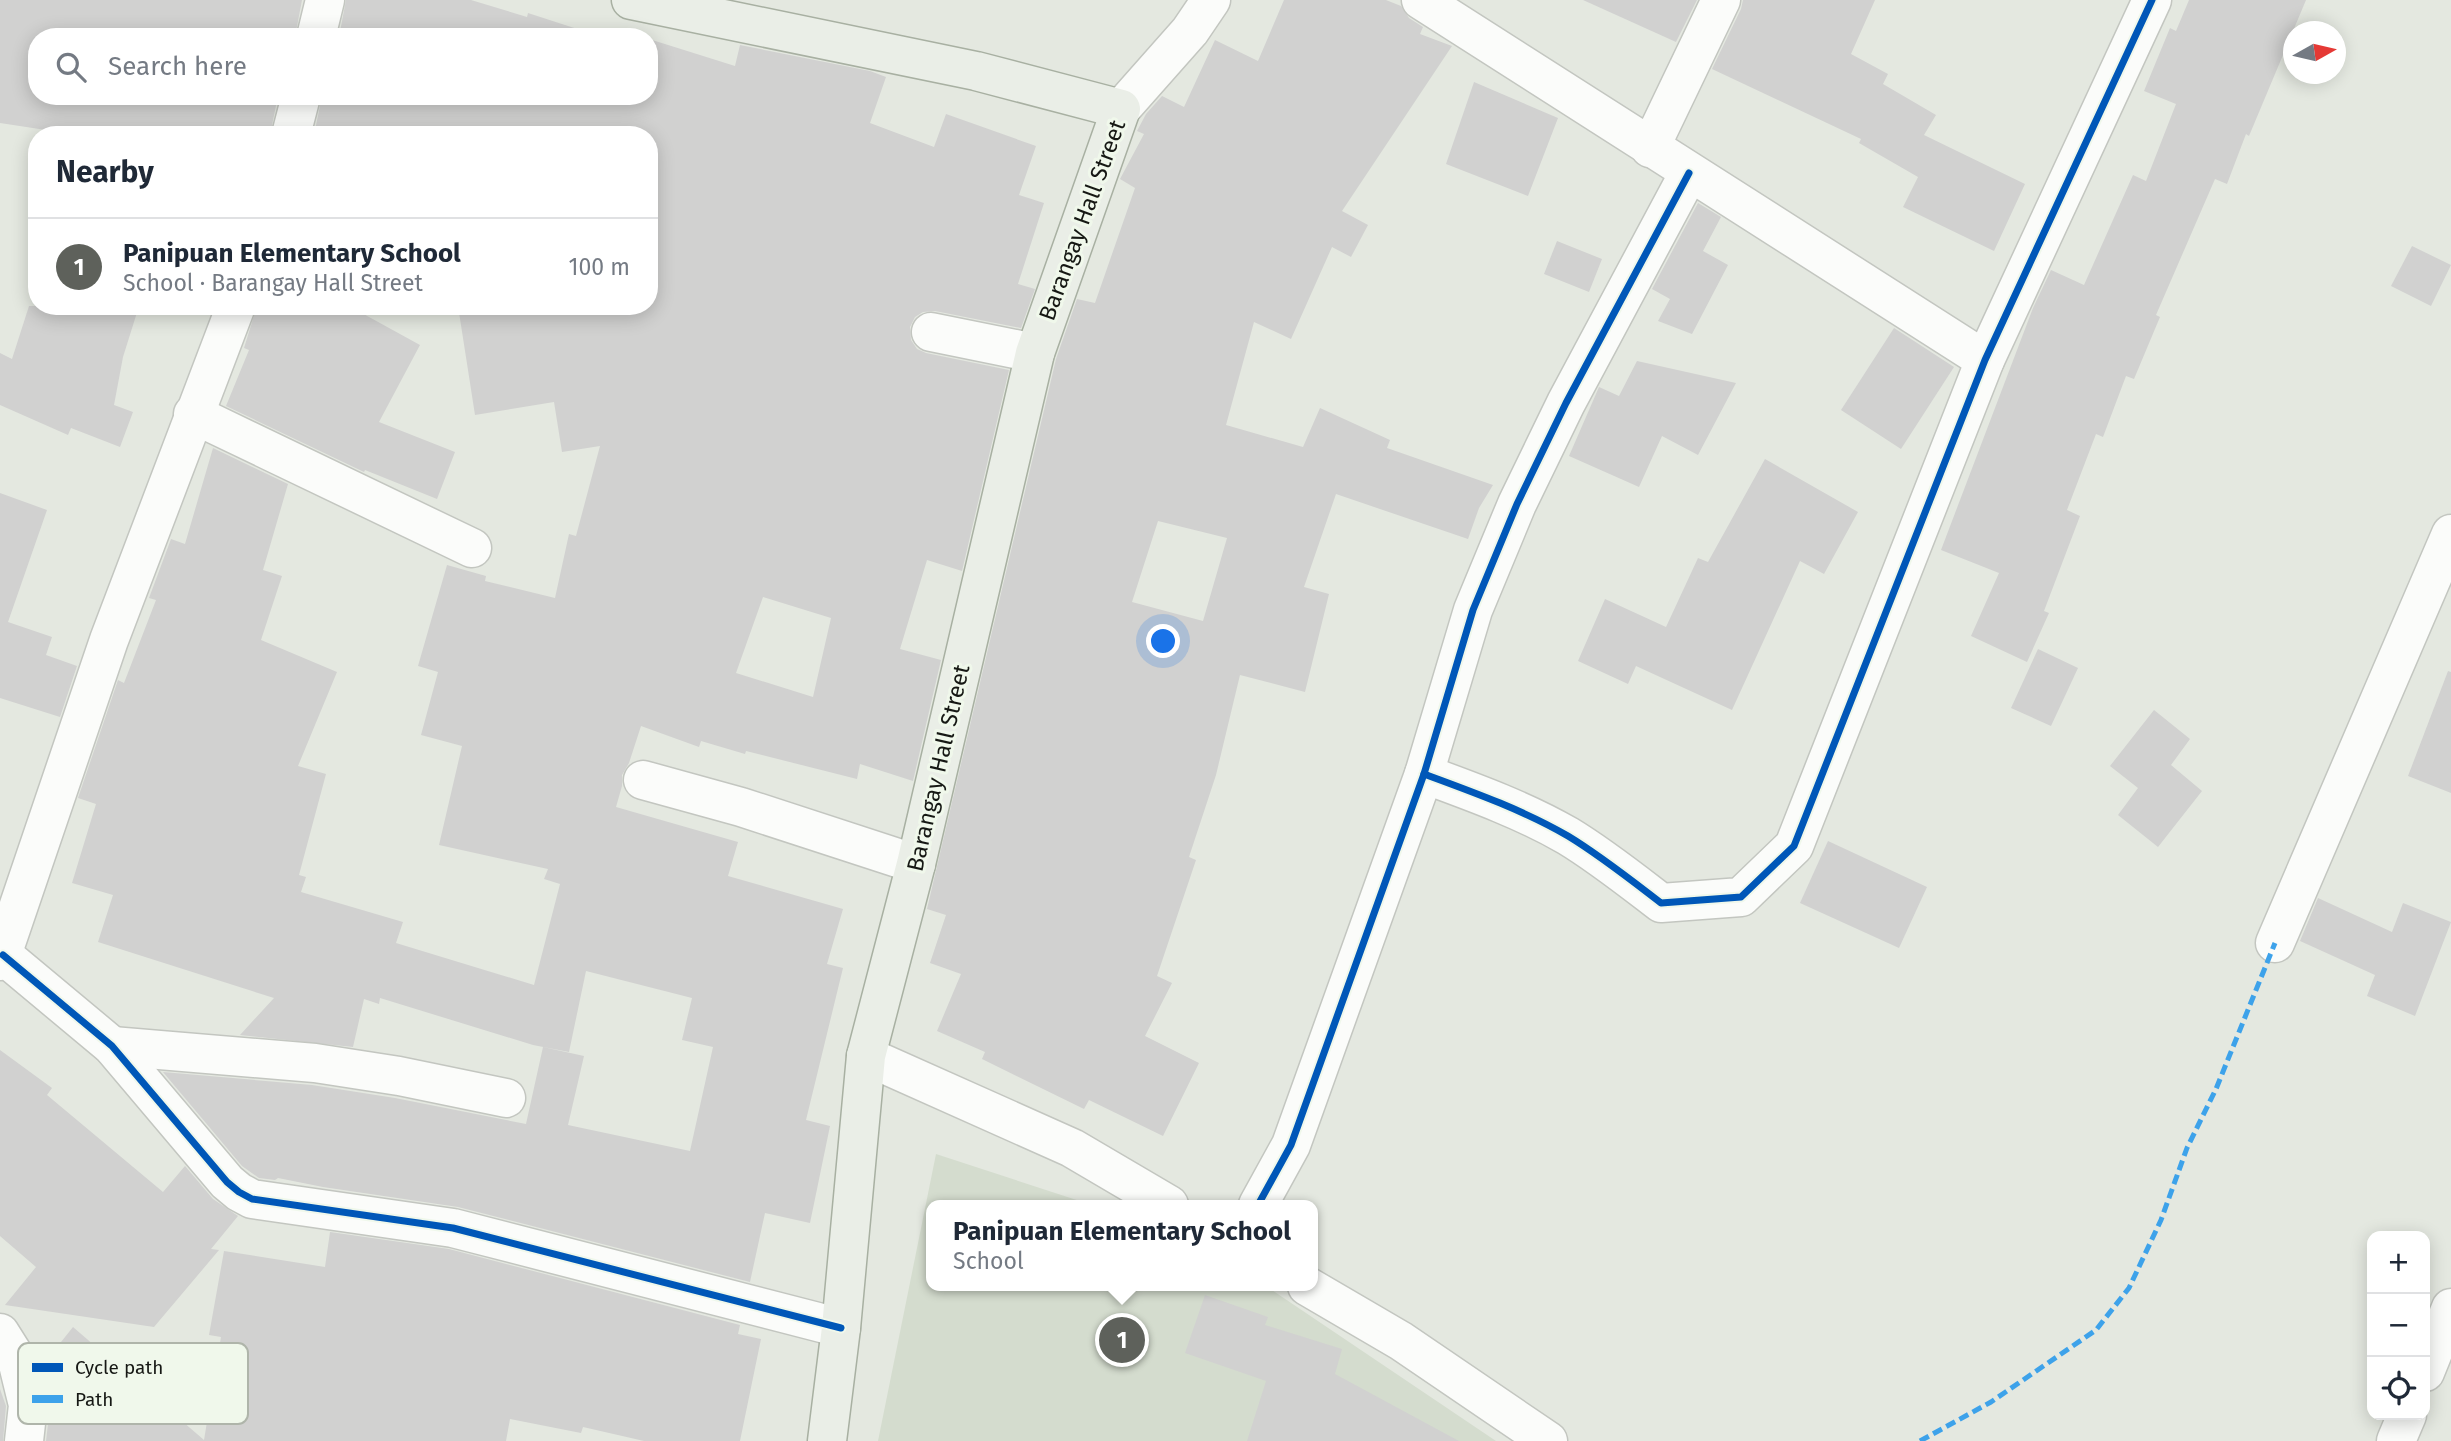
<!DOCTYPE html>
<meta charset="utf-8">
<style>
:root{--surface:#fff;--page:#f2f2f3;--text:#1f2937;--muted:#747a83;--line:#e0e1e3;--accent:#5e615b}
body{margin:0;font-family:"Fira Sans",sans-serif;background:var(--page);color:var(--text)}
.controls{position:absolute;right:21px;bottom:21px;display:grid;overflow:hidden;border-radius:14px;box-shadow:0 4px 18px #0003}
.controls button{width:63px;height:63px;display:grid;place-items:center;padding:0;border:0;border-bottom:2px solid var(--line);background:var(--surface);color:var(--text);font:35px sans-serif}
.compass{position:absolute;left:2283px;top:21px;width:63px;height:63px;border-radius:50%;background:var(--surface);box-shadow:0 4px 18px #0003;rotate:82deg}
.you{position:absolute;left:1164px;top:642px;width:24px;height:24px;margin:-18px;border:5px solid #fff;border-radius:50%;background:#1a73e8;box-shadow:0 0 0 10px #1a73e833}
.badge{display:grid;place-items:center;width:46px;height:46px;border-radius:50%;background:var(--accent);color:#fff;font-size:23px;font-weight:700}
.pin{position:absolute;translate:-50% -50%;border:4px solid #fff;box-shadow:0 2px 7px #0006}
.popup{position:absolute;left:926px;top:1200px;width:392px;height:91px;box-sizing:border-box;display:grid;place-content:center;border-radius:14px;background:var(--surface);filter:drop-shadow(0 2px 5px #0005);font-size:23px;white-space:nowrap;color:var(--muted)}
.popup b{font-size:26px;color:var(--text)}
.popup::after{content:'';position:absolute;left:50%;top:100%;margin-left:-14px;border:14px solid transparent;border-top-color:var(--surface)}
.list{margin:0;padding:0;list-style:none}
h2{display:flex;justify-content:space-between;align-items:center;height:91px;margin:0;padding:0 28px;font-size:30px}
h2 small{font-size:23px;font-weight:400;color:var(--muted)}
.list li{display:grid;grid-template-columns:46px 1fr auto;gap:21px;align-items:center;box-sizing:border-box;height:98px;padding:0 28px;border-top:2px solid var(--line)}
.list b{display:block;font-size:26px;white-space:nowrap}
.list p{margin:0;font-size:23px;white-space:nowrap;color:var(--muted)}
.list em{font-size:23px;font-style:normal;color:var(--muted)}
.icon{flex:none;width:38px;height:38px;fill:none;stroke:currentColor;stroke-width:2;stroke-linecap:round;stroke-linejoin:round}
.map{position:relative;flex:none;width:2451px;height:1441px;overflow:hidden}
.search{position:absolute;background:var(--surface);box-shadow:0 4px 18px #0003;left:28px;top:28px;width:630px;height:77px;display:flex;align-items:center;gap:18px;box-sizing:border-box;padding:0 24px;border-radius:28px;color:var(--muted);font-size:26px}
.panel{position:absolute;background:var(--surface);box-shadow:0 4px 18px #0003;left:28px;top:126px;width:630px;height:189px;border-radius:28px}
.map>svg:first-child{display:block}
.built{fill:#d4dcce}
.building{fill:#d1d1d0;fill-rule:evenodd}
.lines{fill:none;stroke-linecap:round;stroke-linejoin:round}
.minor-casing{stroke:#c3c6c0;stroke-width:41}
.major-casing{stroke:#a8b0a2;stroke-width:41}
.minor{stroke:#fbfcfa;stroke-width:38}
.major{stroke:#eaeee7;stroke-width:38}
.quiet{stroke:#3da2ea;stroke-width:5;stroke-dasharray:10 5;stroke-linecap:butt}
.cycleway-casing{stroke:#f0f8eb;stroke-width:11}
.cycleway{stroke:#0057b8;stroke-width:7}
.labels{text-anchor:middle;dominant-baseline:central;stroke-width:6;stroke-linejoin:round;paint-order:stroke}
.street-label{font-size:23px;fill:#161814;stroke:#f0f8eb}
.key{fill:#f0f8eb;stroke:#afb5aa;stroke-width:2}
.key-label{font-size:19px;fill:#161814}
</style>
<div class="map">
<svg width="2451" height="1441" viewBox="0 0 2451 1441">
<rect width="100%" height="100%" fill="#e4e8e0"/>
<polygon class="built" points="936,1154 1092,1205 931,1205 931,1286 1266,1286 1496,1441 878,1441"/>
<g class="building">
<polygon points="0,0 302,0 295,37 37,37 37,96 278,96 270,135 45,135 46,130 0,123"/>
<polygon points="346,0 471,0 527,17 528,13 602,37 339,37"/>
<path d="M1284 0H1386L1401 6 1409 18 1423 27 1420 34 1452 46 1342 211 1368 225 1351 257 1332 247 1291 339 1254 322 1226 425 1303 447 1320 408 1390 440 1387 448 1493 485 1479 508 1468 539 1336 494 1304 587 1329 594 1305 692 1240 675 1216 775 1189 857 1196 860 1157 976 1172 983 1145 1036 1199 1063 1163 1136 1089 1100 1084 1109 982 1059 985 1052 937 1031 961 974 930 963 946 915 927 909 1056 359 1077 299 1095 303 1135 188 1120 179 1144 134 1137 131 1146 114 1162 96 1184 107 1215 40 1258 61ZM1158 521 1227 538 1203 621 1132 602Z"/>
<polygon points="1583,0 1697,0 1676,42"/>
<polygon points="1743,0 1875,0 1851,54 1888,74 1883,84 1936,115 1924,135 2025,184 1994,251 1903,207 1918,177 1859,143 1861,139 1712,69 1741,9"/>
<polygon points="2189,0 2306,0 2249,136 2246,134 2227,184 2215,179 2156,315 2160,317 2134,379 2126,376 2103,437 2096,434 2067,510 2080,516 2044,611 2049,613 2027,662 1971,636 1999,573 1941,550 2033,308 2051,270 2084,285 2133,175 2146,181 2176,104 2144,91 2170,28 2176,31"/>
<polygon points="614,28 643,37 611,37"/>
<path d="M649 39 735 66 740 45 870 71 886 77 870 123 934 147 946 114 1036 146 1019 195 1044 203 1018 284 1035 289 1021 328 935 311 923 312 915 317 910 327 911 340 917 349 926 353 1009 370 962 571 927 560 900 649 941 660 913 781 860 764 857 779 746 751 745 754 701 741 699 747 641 726 629 763 622 775V786L616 807 738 842 728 876 843 909 827 964 843 968 806 1120 830 1126 810 1223 765 1213 750 1282 458 1207 323 1187 278 1178 275 1180 259 1178 242 1166 163 1072 312 1085 395 1098 526 1124 543 1047 584 1056 568 1125 690 1151 713 1047 682 1040 692 998 586 971 569 1052 533 1045 380 998 379 1004 364 999 353 1047 240 1035 274 998 98 942 113 895 72 883 96 804 78 798 118 680 124 683 156 600 149 598 171 539 185 544 213 448 288 484 263 570 282 576 261 640 337 672 298 766 326 774 299 875 306 877 301 892 403 922 396 943 534 985 560 884 544 879 548 869 439 845 462 746 421 735 438 672 418 666 447 565 486 576 485 581 555 598 569 534 576 536 600 446 562 452 554 402 475 415 458 306H649V135H314L322 96H649ZM763 597 831 618 813 697 736 673Z"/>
<polygon points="1474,82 1558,118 1528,196 1446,164"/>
<polygon points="1698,203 1721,217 1703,251 1728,265 1692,334 1658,321 1670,299 1652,289"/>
<polygon points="1557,241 1602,259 1589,292 1544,274"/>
<polygon points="2412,246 2451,265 2431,306 2391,286"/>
<polygon points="29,306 139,306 123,357 114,405 133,412 120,447 71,428 68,435 0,405 0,353 12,359"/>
<polygon points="257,306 349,306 420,345 379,422 455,452 437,499 365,470 364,472 226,406 249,350 244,348"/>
<polygon points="1894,328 1954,367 1901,449 1841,410"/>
<polygon points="1637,361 1736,383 1698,455 1662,436 1639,487 1569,456 1599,387 1619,396"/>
<polygon points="1765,459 1858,512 1824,574 1800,561 1732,710 1636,666 1628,684 1578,661 1605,599 1666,627 1698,558 1708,562"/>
<polygon points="0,493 47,510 8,622 52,637 46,655 77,666 60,717 0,698"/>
<polygon points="2038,649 2078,668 2051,726 2011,708"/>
<polygon points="2448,671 2451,672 2451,793 2408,776"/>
<polygon points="2154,710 2190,739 2171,765 2202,791 2158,847 2118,815 2138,788 2110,766"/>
<polygon points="1828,841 1927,887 1899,948 1800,903"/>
<polygon points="2318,898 2392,932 2403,903 2451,922 2415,1016 2367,996 2375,975 2300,941"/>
<polygon points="0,1050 52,1088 47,1095 163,1192 185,1166 213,1199 238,1216 211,1249 219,1250 154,1327 5,1305 36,1267 0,1236"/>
<polygon points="330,1232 449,1249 740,1325 738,1334 761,1339 740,1441 644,1441 583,1427 581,1433 510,1419 506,1441 46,1441 50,1407 41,1367 73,1327 204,1440 221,1337 209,1335 224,1251 325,1267"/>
<polygon points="1205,1295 1268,1317 1265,1325 1342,1349 1335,1374 1459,1441 1247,1441 1266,1381 1185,1353"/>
<polygon points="0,1389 6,1406 3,1441 0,1441"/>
</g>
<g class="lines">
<g class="minor-casing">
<g id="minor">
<polyline points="1421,0 1985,360"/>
<polyline points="316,37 325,0"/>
<polyline points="1121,109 1190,31 1211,0"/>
<polyline points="291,135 301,96"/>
<polyline points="1650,148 1721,0"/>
<polyline points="931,332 1035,353"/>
<polyline points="193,414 472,548"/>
<path d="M1424 774C1473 792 1523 810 1568 836 1601 856 1631 880 1661 903L1741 897 1794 846 1985 360 2152 0"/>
<polyline points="643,780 741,807 916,864"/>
<polyline points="2275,943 2451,534"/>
<polyline points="3,955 112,1046 227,1182 239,1192 252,1199 453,1228 841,1328"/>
<polyline points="0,961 109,640 236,306"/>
<polyline points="112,1046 315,1063 399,1076 506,1098"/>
<polyline points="866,1056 1072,1148 1169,1205"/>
<polyline points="1258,1205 1291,1145 1424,774 1473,610 1517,504 1566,403 1689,173"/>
<polyline points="1307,1286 1401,1341 1548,1441"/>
<polyline points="0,1333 17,1360 28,1405 24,1441"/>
<polyline points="2425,1372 2451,1308"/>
<polyline points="2396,1441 2407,1415"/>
</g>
</g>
<g class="major-casing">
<polyline id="major" points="631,0 976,71 1121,109 1035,353 916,864 866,1056 841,1328 827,1441"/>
</g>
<use href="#minor" class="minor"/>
<use href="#major" class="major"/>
<polyline class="quiet" points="1920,1441 1991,1402 2096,1330 2129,1288 2161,1220 2187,1148 2216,1089 2275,943"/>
<g class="cycleway-casing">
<g id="cycleway">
<path d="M1424 774C1473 792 1523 810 1568 836 1601 856 1631 880 1661 903L1741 897 1794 846 1985 360 2152 0"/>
<polyline points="3,955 112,1046 227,1182 239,1192 252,1199 453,1228 841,1328"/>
<polyline points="1258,1205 1291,1145 1424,774 1473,610 1517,504 1566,403 1689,173"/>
</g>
</g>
<use href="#cycleway" class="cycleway"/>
</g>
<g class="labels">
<g class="street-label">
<text transform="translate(1082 220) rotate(-70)">Barangay Hall Street</text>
<text transform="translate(938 768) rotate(-77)">Barangay Hall Street</text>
</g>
</g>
<rect x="18" y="1343" width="230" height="81" rx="10" class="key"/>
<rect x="32" y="1363" width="31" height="9" fill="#0057b8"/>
<rect x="32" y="1395" width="31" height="8" fill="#3da2ea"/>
<g class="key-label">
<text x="75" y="1374">Cycle path</text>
<text x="75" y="1406">Path</text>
</g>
</svg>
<div class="controls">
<button>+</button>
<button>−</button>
<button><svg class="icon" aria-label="locate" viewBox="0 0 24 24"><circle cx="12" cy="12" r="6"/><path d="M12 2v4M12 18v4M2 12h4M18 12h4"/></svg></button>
</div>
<svg class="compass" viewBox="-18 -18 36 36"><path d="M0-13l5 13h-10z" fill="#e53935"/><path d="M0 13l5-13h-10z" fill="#747a83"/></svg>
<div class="you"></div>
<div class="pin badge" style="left:1122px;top:1340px">1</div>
<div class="popup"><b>Panipuan Elementary School</b>School</div>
<div class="search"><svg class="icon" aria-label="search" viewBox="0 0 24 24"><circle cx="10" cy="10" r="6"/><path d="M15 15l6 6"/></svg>Search here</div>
<section class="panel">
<h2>Nearby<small></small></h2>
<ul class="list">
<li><span class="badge">1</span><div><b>Panipuan Elementary School</b><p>School · Barangay Hall Street</p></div><em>100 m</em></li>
</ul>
</section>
</div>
